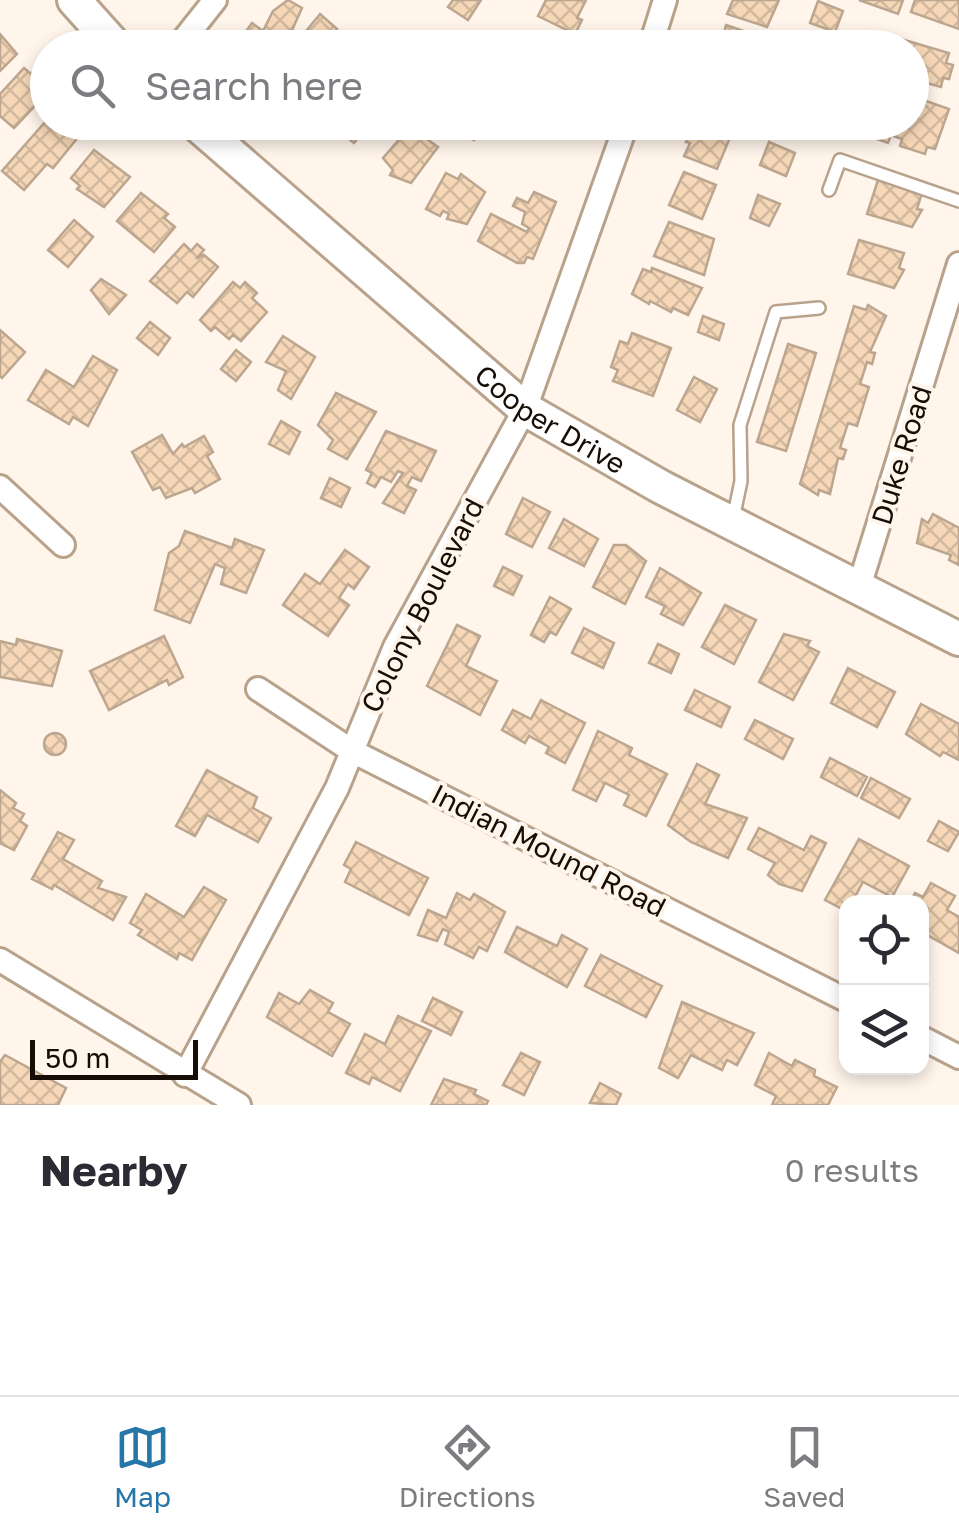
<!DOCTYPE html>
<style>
:root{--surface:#fff;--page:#f2f2f3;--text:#2b2b33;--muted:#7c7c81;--line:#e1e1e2;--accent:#2676a7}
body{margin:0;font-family:"Golos Text",sans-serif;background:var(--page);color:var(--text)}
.controls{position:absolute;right:30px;bottom:30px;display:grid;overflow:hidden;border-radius:20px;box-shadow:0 5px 15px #0003}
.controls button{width:90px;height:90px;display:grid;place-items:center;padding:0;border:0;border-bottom:2px solid var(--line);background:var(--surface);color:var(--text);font:50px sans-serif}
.scale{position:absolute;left:30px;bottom:25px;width:168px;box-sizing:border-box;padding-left:10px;border:5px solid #160e06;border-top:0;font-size:28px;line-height:35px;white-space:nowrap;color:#160e06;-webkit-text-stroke:8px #fff5eb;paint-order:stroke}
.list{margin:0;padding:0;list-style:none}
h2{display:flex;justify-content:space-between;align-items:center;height:130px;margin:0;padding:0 40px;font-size:42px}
h2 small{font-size:32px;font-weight:400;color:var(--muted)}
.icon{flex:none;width:55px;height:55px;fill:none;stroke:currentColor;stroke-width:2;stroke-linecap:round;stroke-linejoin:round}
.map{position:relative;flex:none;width:959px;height:1105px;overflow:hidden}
.search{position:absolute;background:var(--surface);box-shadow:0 5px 15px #0003;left:30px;right:30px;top:30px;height:110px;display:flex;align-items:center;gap:25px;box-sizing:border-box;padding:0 35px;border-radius:55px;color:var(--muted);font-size:38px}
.sheet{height:290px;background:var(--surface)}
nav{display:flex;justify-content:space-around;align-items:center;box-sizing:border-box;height:140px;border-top:2px solid var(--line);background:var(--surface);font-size:28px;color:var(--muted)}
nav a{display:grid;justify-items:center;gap:5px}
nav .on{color:var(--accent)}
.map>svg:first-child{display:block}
.building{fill:url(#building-cross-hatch);stroke:#bca68f;stroke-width:2.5}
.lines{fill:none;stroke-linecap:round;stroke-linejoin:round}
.lane-casing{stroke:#b8a28b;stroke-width:16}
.street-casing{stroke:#b8a28b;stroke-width:28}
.secondary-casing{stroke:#b8a28b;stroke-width:38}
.lane{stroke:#fff;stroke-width:11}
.street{stroke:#fff;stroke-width:22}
.secondary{stroke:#fff;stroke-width:32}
.labels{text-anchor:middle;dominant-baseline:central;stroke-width:8;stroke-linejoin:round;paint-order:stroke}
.street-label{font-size:28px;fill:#160e06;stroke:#fff5eb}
</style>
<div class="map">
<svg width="959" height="1105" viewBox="0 0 959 1105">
<defs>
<pattern id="building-cross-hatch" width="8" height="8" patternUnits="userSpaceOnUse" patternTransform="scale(2.5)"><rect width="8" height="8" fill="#f6d8b8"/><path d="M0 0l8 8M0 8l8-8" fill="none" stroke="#d2b89d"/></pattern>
</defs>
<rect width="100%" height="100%" fill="#fff5eb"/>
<g class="building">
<polygon points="288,0 302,8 284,48 236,45 252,23 263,31 273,11"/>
<polygon points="453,0 481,0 468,20 448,7"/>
<polygon points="546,0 586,0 577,18 582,20 575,34 538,16"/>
<polygon points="733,0 779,0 767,27 727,14"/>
<polygon points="859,0 903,0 898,14"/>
<polygon points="915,0 959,0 959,29 911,12"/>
<polygon points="818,1 843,11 835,32 810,23"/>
<polygon points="320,14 337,29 321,48 316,48 302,36"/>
<polygon points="726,25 776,42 774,48 718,48 719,32 724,33"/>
<polygon points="376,32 396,48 364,48"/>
<polygon points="0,34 17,54 0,71"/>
<polygon points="901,39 949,53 946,63 953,65 949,79 943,78 941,87 912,79 912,48 899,48"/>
<polygon points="24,68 31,74 35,70 45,79 42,83 48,92 14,128 0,116 0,94"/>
<polygon points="912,96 949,109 935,149 927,147 925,154 900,146 902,139 891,135 888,143 863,134 865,127 855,124 912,122"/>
<polygon points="46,121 72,122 70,126 80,135 53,168 47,164 24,190 2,171"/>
<polygon points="328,122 371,122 354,143"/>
<polygon points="456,122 481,122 474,140 452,130"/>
<polygon points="699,122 731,135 717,169 684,156 690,143 686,142"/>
<polygon points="410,127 438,147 411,183 390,175 393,170 383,158"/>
<polygon points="769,142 795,153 786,176 760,165"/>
<polygon points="94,150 130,177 104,207 77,189 80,186 71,178"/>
<polygon points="684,172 716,185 702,219 669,205"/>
<polygon points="446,173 458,179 461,174 485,192 467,224 447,219 449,214 443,211 440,216 426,209"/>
<polygon points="878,180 922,193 917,209 922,210 912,227 867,214"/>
<polygon points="534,192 556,202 533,259 527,257 524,263 517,263 478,241 491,214 527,232 529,228 522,224 525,212 513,206 517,198 528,203"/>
<polygon points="141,193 168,214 164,218 175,227 154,252 117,221"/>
<polygon points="758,195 780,204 769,226 750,218"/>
<polygon points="74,220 93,237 68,267 48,250"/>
<polygon points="669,222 714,239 704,275 654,256"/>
<polygon points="859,240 904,253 899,268 904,270 894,288 848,274"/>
<polygon points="184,244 191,251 197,244 204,250 198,257 204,255 218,267 193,297 187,292 177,303 150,281"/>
<polygon points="652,268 702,288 688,315 673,308 671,312 650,301 649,304 632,294 643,269 651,272"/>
<polygon points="101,279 126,295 109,314 91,290"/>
<polygon points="233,282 240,288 245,282 257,293 252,298 267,312 241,341 233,335 229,339 215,327 211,331 200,320"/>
<polygon points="868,305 886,316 870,352 875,353 872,364 867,362 860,384 869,387 857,426 848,423 840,448 846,450 843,459 838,458 830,494 819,490 818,495 800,484 854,306 866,310"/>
<polygon points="703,316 724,324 719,340 698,332"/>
<polygon points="150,322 170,338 158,355 137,338"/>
<polygon points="0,330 25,352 2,378 0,376"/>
<polygon points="632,333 671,348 653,396 613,381 618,370 611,367 620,341 628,344"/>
<polygon points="283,336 315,357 291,399 278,390 286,371 266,362"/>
<polygon points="788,344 816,353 786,451 757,442"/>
<polygon points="236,350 251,362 236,381 221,369"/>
<polygon points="93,356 117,370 88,426 73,417 69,424 28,400 46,370 74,387"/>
<polygon points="694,377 717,389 700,422 677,410"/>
<polygon points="336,393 376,412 347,459 328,449 333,440 318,425"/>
<polygon points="281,421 300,432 289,454 269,444"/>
<polygon points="386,431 436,451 421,481 412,477 407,486 416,490 404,513 383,503 403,473 398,471 391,482 381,477 375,487 367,483 372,473 366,470"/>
<polygon points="162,435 173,454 182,444 184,447 204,436 213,452 207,456 220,479 195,493 192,488 166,498 160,487 153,490 132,452"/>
<polygon points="330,478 350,488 341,507 321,498"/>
<polygon points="523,498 550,512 532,547 506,534"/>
<polygon points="933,514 959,528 959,565 949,560 951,555 917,543 922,519 928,523"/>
<polygon points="564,519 598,539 584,566 549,548"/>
<polygon points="185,531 232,548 235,539 264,550 246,593 221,584 225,568 215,564 190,623 155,610 169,553 179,546"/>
<polygon points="614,545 626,545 646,561 625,604 593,587"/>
<polygon points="345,550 369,567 354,589 348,584 339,598 349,605 328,636 283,605 305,574 320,584"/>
<polygon points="503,567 522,576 513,595 494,586"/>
<polygon points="660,568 701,593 683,625 661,614 665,606 646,597"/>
<polygon points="550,597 571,609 556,635 550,632 544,642 531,635"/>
<polygon points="725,605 756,620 734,664 702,647"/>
<polygon points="457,625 480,636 466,666 497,681 480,715 427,686"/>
<polygon points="584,628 614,643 603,668 572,653"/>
<polygon points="784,634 810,641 807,646 819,652 793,700 759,682"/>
<polygon points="164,636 183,677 169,685 167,680 109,710 90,671"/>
<polygon points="17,639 62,651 52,686 0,677 0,641 16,645"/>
<polygon points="658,644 679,654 671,673 649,663"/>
<polygon points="848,668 895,692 877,727 831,703"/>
<polygon points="695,690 730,707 721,727 685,710"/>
<polygon points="541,700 585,723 565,763 546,753 549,747 529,736 525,743 502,730 513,710 531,719"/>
<polygon points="921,704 959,724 959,760 943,752 940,756 906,734"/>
<polygon points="755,720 793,739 783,759 745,739"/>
<polygon points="598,731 632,748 629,755 667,774 646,816 624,805 629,795 605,783 596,801 573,790"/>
<circle cx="55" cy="744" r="11"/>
<polygon points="830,758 867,777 857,796 821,777"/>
<polygon points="697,764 719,775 705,804 747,818 728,858 691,842 668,825"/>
<polygon points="207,770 257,797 253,808 271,818 258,842 207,815 195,836 176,826"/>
<polygon points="871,778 910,799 899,818 861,798"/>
<polygon points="0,790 16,803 13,808 24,814 20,821 27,826 14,850 0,843"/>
<polygon points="939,821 959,832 948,851 928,841"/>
<polygon points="759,828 804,850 811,836 826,843 802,891 779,884 768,875 775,863 748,849"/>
<polygon points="58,832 74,840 63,859 102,881 98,888 126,897 113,920 54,885 52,889 32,879"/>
<polygon points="859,839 909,866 892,897 863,882 852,902 846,902 846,911 825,900"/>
<polygon points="356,842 428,878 409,915 345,882 351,869 344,865"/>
<polygon points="931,883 955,896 947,910 959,917 959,953 922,932 922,902 910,902 915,893 923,897"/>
<polygon points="204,887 226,900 192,960 179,953 177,959 138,935 142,930 130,923 146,894 184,917"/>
<polygon points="457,893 470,900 474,894 505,912 487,951 479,947 473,958 445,944 449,932 443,929 437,941 418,935 428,910 446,918"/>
<polygon points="517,927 557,946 562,935 587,949 567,987 505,952"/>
<polygon points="601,955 662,986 646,1017 585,986"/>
<polygon points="310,990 333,1003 328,1012 350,1024 332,1056 267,1017 279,993 299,1004"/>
<polygon points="433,998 462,1012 451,1035 422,1021"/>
<polygon points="682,1002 754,1033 737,1065 727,1060 722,1070 691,1055 678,1078 659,1068"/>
<polygon points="398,1016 431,1031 400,1091 372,1077 369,1084 346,1073 365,1034 385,1044"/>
<polygon points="521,1053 540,1062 524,1095 503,1085"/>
<polygon points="769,1053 792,1066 795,1060 815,1070 814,1076 837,1087 828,1105 772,1105 776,1096 755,1085"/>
<polygon points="5,1055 66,1088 58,1105 0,1105 0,1062"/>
<polygon points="444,1079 476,1090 474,1094 488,1101 486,1105 431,1105"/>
<polygon points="600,1083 621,1094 616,1105 590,1103"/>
</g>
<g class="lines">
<g class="lane-casing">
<g id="lane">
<polyline points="829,190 840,160 959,201"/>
<polyline points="733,519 741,481 740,425 776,312 819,308"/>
</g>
</g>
<g class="street-casing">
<g id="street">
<polyline points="177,48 215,0"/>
<polyline points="650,48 665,0"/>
<polyline points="0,487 63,545"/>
<polyline points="859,587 959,264"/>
<polyline points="258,689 352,751 846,1000"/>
<polyline points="0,960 239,1105"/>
<polyline points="922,1038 959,1057"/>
<polyline points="185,1075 337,788 395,647 525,409 627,122"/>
</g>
</g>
<g class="secondary-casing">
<g id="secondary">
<polyline points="74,0 117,48"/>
<path id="s1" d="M194 122 525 409 661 487 959 639"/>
</g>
</g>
<use href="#lane" class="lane"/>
<use href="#street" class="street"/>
<use href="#secondary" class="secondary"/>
</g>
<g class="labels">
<g class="street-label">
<text stroke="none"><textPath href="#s1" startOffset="465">Cooper Drive</textPath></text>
<text transform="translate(901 455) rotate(-73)">Duke Road</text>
<text transform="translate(422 605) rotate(-63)">Colony Boulevard</text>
<text transform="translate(549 850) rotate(27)">Indian Mound Road</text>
</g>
</g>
</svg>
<div class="controls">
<button><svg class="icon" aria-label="locate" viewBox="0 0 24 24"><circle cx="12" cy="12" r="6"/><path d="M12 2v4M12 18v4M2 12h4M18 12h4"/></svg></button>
<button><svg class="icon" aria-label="layers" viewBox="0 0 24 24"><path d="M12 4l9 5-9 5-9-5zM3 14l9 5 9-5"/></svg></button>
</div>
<div class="scale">50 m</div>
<div class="search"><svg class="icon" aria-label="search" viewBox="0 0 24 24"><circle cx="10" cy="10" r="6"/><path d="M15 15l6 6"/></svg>Search here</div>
</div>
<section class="sheet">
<h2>Nearby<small>0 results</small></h2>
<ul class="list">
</ul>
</section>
<nav>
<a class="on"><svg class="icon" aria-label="map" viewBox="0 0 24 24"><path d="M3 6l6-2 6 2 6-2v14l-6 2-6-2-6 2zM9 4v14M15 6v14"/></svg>Map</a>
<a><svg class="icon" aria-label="directions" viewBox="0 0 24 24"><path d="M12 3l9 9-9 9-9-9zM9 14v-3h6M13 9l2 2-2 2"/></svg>Directions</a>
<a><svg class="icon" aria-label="saved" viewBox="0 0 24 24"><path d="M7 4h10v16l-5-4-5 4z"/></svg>Saved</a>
</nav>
